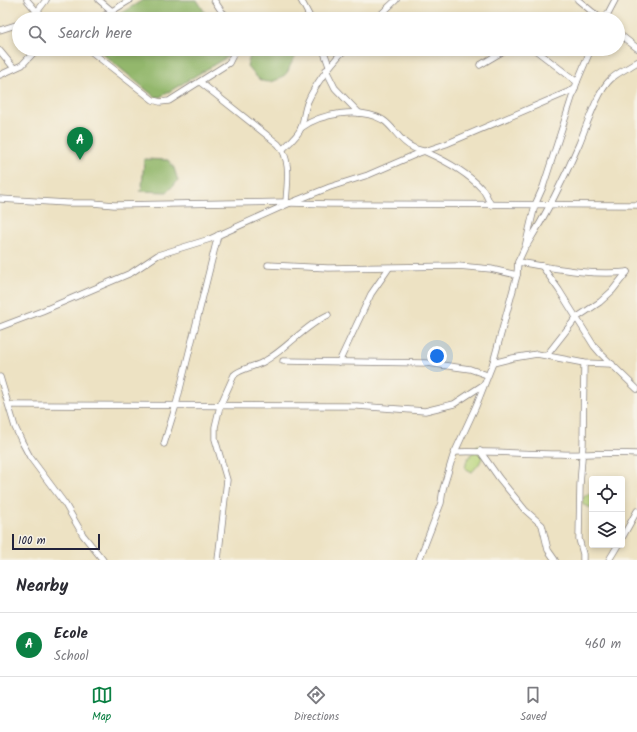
<!DOCTYPE html>
<style>
:root{--surface:#fff;--page:#f2f2f3;--text:#2b2b33;--muted:#7c7c81;--line:#e1e1e2;--accent:#0b8043}
body{margin:0;font-family:Kalam,sans-serif;background:var(--page);color:var(--text)}
.controls{position:absolute;right:12px;bottom:12px;display:grid;overflow:hidden;border-radius:4px;box-shadow:0 2px 6px #0003}
.controls button{width:36px;height:36px;display:grid;place-items:center;padding:0;border:0;border-bottom:1px solid var(--line);background:var(--surface);color:var(--text);font:20px sans-serif}
.scale{position:absolute;left:12px;bottom:10px;width:88px;box-sizing:border-box;padding-left:4px;border:2px solid #22223b;border-top:0;font-size:11px;line-height:14px;white-space:nowrap;color:#22223b;-webkit-text-stroke:3px #f7f3e8;paint-order:stroke}
.you{position:absolute;left:437px;top:356px;width:14px;height:14px;margin:-10px;border:3px solid #fff;border-radius:50%;background:#1a73e8;box-shadow:0 0 0 6px #1a73e833}
.badge{display:grid;place-items:center;width:26px;height:26px;border-radius:50%;background:var(--accent);color:#fff;font-size:13px;font-weight:700}
.pin{position:absolute;translate:-50% -33px;filter:drop-shadow(0 1px 2px #0008)}
.pin::after{content:'';position:absolute;top:21px;width:14px;height:12px;background:inherit;clip-path:polygon(0 0,100% 0,50% 100%)}
.list{margin:0;padding:0;list-style:none}
h2{display:flex;justify-content:space-between;align-items:center;height:52px;margin:0;padding:0 16px;font-size:17px}
h2 small{font-size:13px;font-weight:400;color:var(--muted)}
.list li{display:grid;grid-template-columns:26px 1fr auto;gap:12px;align-items:center;box-sizing:border-box;height:64px;padding:0 16px;border-top:1px solid var(--line)}
.list b{display:block;font-size:15px;white-space:nowrap}
.list p{margin:0;font-size:13px;white-space:nowrap;color:var(--muted)}
.list em{font-size:13px;font-style:normal;color:var(--muted)}
.icon{flex:none;width:22px;height:22px;fill:none;stroke:currentColor;stroke-width:2;stroke-linecap:round;stroke-linejoin:round}
.map{position:relative;flex:none;width:637px;height:560px;overflow:hidden}
.search{position:absolute;background:var(--surface);box-shadow:0 2px 6px #0003;left:12px;right:12px;top:12px;height:44px;display:flex;align-items:center;gap:10px;box-sizing:border-box;padding:0 14px;border-radius:22px;color:var(--muted);font-size:15px}
.sheet{height:116px;background:var(--surface)}
nav{display:flex;justify-content:space-around;align-items:center;box-sizing:border-box;height:56px;border-top:1px solid var(--line);background:var(--surface);font-size:11px;color:var(--muted)}
nav a{display:grid;justify-items:center;gap:2px}
nav .on{color:var(--accent)}
.map>svg:first-child{display:block}
.green{fill:#bad67c;stroke:#6e7c5c}
.forest{fill:#93b76c;stroke:#5a6c54}
.lines{fill:none;stroke-linecap:round;stroke-linejoin:round}
.street-casing{stroke:#88827f;stroke-width:7}
.street{stroke:#fff;stroke-width:5.5}
</style>
<div class="map">
<svg width="637" height="560" viewBox="0 0 637 560">
<rect width="100%" height="100%" fill="#f7f3e8"/>
<filter id="ink" filterUnits="userSpaceOnUse"><feTurbulence type="fractalNoise" baseFrequency=".025" numOctaves="2"/><feDisplacementMap in="SourceGraphic" scale="8" xChannelSelector="R" yChannelSelector="G"/><feConvolveMatrix kernelMatrix="1 2 1 2 8 2 1 2 1" color-interpolation-filters="sRGB"/></filter>
<filter id="wash" filterUnits="userSpaceOnUse"><feTurbulence type="fractalNoise" baseFrequency=".012" numOctaves="4" result="noise"/><feDisplacementMap in="SourceGraphic" scale="16" xChannelSelector="R" yChannelSelector="G"/><feGaussianBlur stdDeviation="0.9" result="paint"/><feColorMatrix in="noise" values="0 0 0 0 0 0 0 0 0 0 0 0 0 0 0 0 0 1.4 0 .05"/><feComposite in="paint" operator="in"/></filter>
<g filter="url(#wash)">
<rect width="100%" height="100%" fill="#ede2c3"/>
<g class="green">
<polygon points="478,445 485,452 479,464 472,472 465,468 467,460"/>
<polygon points="592,493 592,508 586,506 582,504 584,496"/>
</g>
<g class="forest">
<polygon points="143,0 197,0 209,19 111,19"/>
<polygon points="97,49 228,49 232,54 160,97 155,97"/>
<path d="M252 49H295L297 55C292 61 291 64 288 71 283 79 269 85 260 80 256 77 251 70 247 66Z"/>
<polygon points="144,159 168,160 174,168 178,181 167,192 139,191 142,188"/>
</g>
</g>
<g filter="url(#ink)">
<g class="lines">
<g class="street-casing">
<g id="street">
<polyline points="27,0 37,12 46,19"/>
<polyline points="99,0 112,11"/>
<polyline points="214,0 222,12 230,19"/>
<polyline points="301,0 311,19"/>
<polyline points="578,0 601,19"/>
<polyline points="27,19 37,12 46,0"/>
<polyline points="99,19 130,0"/>
<polyline points="376,19 396,0"/>
<polyline points="605,19 615,0"/>
<polyline points="0,30 19,24"/>
<polyline points="618,33 637,48"/>
<polyline points="88,49 153,100 160,102 169,101 229,63 236,49"/>
<polyline points="323,49 329,66"/>
<polyline points="534,49 577,82"/>
<polyline points="0,51 14,68"/>
<polyline points="480,65 507,49"/>
<polyline points="326,70 335,88 359,113"/>
<polyline points="0,75 22,65 37,49"/>
<path d="M200 82 278 144C292 159 287 184 286 202L290 203 330 204 637 205"/>
<path d="M301 128C321 113 360 107 383 120 394 127 400 142 412 147 416 150 422 150 426 152 446 161 467 172 482 189 486 193 488 200 491 205"/>
<path d="M283 149C289 143 298 136 301 128 304 120 304 110 308 101 317 81 330 65 345 49"/>
<polyline points="0,199 67,203 93,203 114,205 286,202"/>
<path d="M527 245C547 213 564 179 579 144 586 127 598 90 611 79 618 72 629 68 637 62"/>
<path d="M518 262C555 268 590 276 627 272"/>
<polyline points="268,265 328,268 458,266 491,269 517,275"/>
<polyline points="542,266 559,290 594,346 600,353 637,389"/>
<polyline points="0,327 42,311 131,273 158,255 210,239 290,203 330,187 368,175 419,153 446,144 575,89"/>
<polyline points="547,355 576,318 600,302 612,291 627,272"/>
<polyline points="283,361 427,363 470,369 487,375"/>
<polyline points="339,362 371,294 389,268"/>
<polyline points="493,363 513,358 537,354 584,363 612,364"/>
<polyline points="0,377 15,427 22,442 30,457 65,504 83,535 103,560"/>
<polyline points="9,405 357,406 425,411 454,404 483,385"/>
<polyline points="164,444 176,405 218,235"/>
<polyline points="480,451 499,478 525,510 542,525 548,550 555,560"/>
<path d="M455 452C490 451 525 454 560 454 586 455 611 452 637 454"/>
<polyline points="622,538 637,511"/>
<path d="M218 560 227 480 215 439V427L220 406 234 375C242 368 255 367 265 361 288 348 304 326 328 315"/>
<polyline points="419,560 441,503 443,489 453,456 476,406 493,363 517,275 518,262 525,247 535,205 543,187 577,82 591,49"/>
<polyline points="583,560 583,554 579,539 580,485 583,444 584,363"/>
<polyline points="609,560 618,545"/>
</g>
</g>
<use href="#street" class="street"/>
</g>
</g>
</svg>
<div class="controls">
<button><svg class="icon" aria-label="locate" viewBox="0 0 24 24"><circle cx="12" cy="12" r="6"/><path d="M12 2v4M12 18v4M2 12h4M18 12h4"/></svg></button>
<button><svg class="icon" aria-label="layers" viewBox="0 0 24 24"><path d="M12 4l9 5-9 5-9-5zM3 14l9 5 9-5"/></svg></button>
</div>
<div class="scale">100 m</div>
<div class="you"></div>
<div class="pin badge" style="left:80px;top:160px">A</div>
<div class="search"><svg class="icon" aria-label="search" viewBox="0 0 24 24"><circle cx="10" cy="10" r="6"/><path d="M15 15l6 6"/></svg>Search here</div>
</div>
<section class="sheet">
<h2>Nearby<small></small></h2>
<ul class="list">
<li><span class="badge">A</span><div><b>Ecole</b><p>School</p></div><em>460 m</em></li>
</ul>
</section>
<nav>
<a class="on"><svg class="icon" aria-label="map" viewBox="0 0 24 24"><path d="M3 6l6-2 6 2 6-2v14l-6 2-6-2-6 2zM9 4v14M15 6v14"/></svg>Map</a>
<a><svg class="icon" aria-label="directions" viewBox="0 0 24 24"><path d="M12 3l9 9-9 9-9-9zM9 14v-3h6M13 9l2 2-2 2"/></svg>Directions</a>
<a><svg class="icon" aria-label="saved" viewBox="0 0 24 24"><path d="M7 4h10v16l-5-4-5 4z"/></svg>Saved</a>
</nav>
